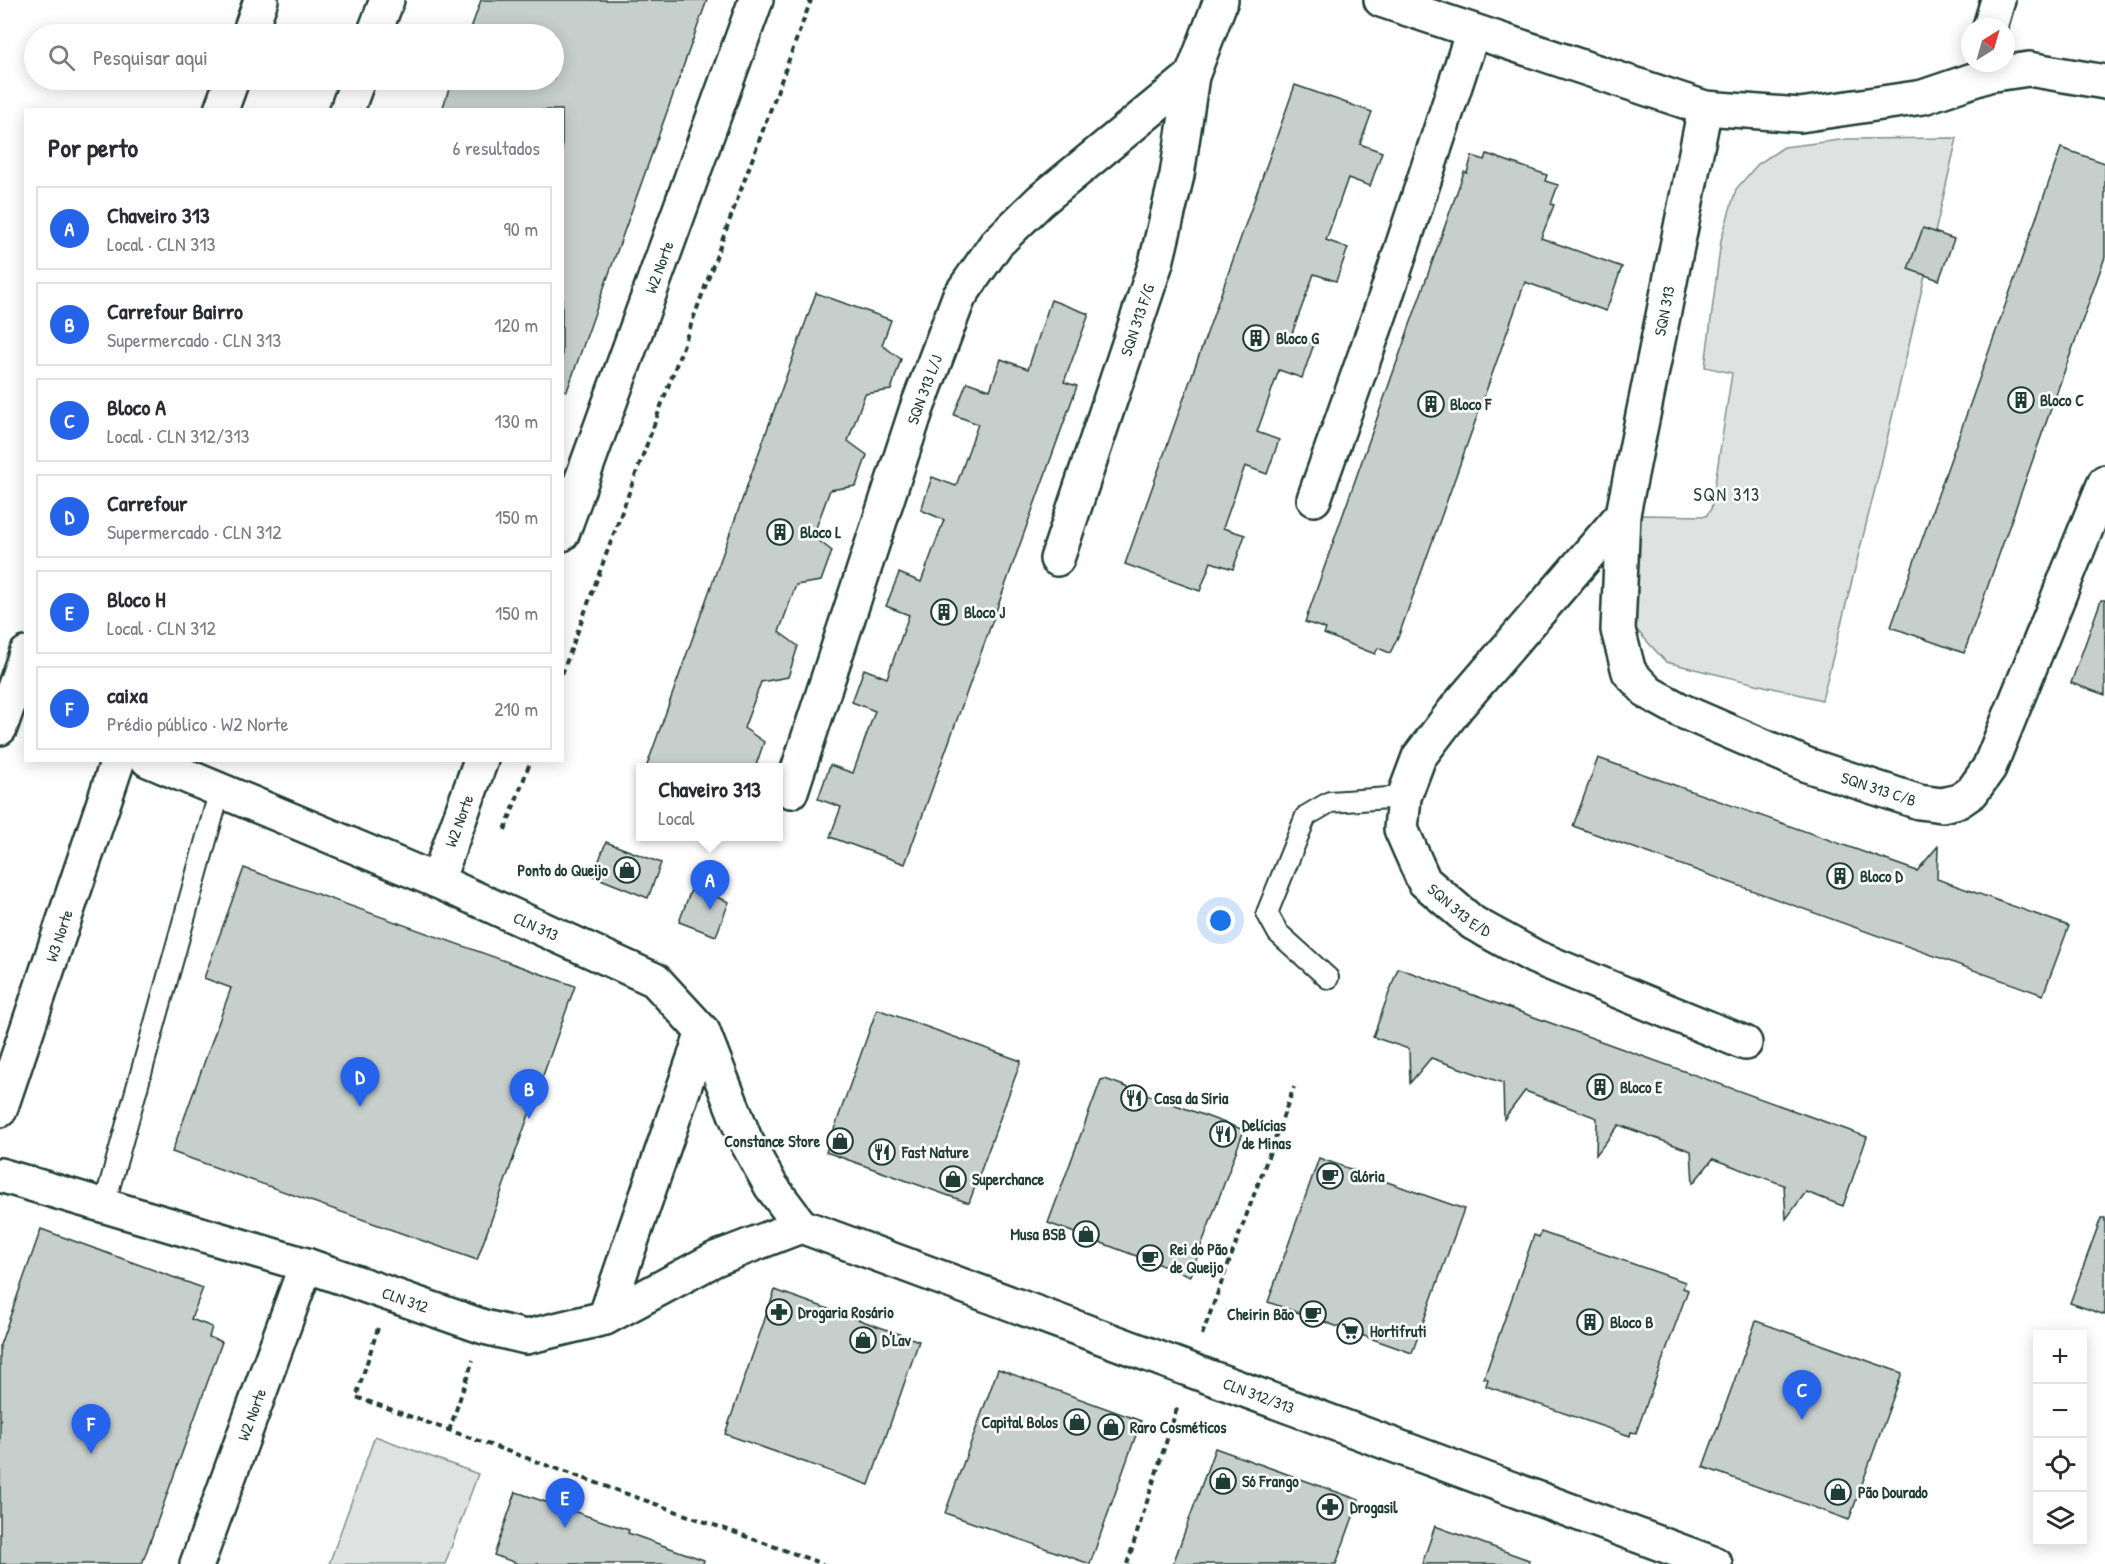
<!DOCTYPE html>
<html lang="pt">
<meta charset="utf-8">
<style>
:root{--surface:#fff;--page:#f7f7f7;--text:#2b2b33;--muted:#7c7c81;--line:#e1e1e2;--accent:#2563eb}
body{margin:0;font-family:"Patrick Hand",sans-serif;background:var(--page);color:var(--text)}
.controls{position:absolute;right:18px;bottom:18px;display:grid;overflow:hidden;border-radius:0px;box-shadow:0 3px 15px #0003}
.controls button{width:54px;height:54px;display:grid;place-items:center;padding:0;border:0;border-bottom:2px solid var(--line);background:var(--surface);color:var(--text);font:30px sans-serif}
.compass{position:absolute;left:1961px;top:18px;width:54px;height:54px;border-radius:50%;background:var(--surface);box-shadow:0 3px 15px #0003;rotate:37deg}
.you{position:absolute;left:1221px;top:921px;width:21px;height:21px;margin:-15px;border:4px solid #fff;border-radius:50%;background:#1a73e8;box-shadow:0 0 0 9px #1a73e833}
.badge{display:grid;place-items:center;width:39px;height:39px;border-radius:50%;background:var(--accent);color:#fff;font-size:20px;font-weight:700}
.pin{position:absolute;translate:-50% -50px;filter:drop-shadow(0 2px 3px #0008)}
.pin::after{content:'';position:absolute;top:32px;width:21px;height:18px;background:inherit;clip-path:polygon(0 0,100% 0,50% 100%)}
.popup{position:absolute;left:636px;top:763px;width:147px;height:78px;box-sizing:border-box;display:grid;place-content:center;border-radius:0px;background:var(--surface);filter:drop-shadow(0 2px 4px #0005);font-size:20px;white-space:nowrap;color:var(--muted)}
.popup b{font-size:22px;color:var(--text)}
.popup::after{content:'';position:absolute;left:50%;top:100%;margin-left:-12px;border:12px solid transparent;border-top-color:var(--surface)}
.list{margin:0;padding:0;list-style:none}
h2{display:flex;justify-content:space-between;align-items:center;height:78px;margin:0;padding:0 24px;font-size:26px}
h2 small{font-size:20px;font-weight:400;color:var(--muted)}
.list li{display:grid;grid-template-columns:39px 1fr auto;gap:18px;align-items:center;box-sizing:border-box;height:84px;margin:0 12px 12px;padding:0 12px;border:2px solid var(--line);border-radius:0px}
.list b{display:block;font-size:22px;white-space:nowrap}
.list p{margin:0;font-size:20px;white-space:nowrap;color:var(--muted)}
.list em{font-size:20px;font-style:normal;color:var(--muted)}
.icon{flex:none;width:33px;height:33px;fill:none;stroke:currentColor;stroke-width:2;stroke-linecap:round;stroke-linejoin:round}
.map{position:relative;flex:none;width:2105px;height:1564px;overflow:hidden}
.search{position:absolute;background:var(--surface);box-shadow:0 3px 15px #0003;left:24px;top:24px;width:540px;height:66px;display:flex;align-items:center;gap:15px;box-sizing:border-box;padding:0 21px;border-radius:33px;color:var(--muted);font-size:22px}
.panel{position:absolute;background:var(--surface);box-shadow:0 3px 15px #0003;left:24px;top:108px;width:540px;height:654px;border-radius:0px}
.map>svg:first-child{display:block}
.green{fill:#dee3e2;stroke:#7e908b;stroke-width:1.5}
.building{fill:#c7cfcc;stroke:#1f3d34;stroke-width:1.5}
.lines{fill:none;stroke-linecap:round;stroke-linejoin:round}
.service-casing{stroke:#1f3d34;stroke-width:24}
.minor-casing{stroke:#1f3d34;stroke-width:38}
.tertiary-casing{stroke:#1f3d34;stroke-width:38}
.primary-casing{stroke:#1f3d34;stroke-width:38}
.path{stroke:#1f3d34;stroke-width:4;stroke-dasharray:6 4.5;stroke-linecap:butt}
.service{stroke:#fff;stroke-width:20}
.minor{stroke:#fff;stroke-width:33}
.tertiary{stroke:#fff;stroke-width:33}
.primary{stroke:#fff;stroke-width:33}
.labels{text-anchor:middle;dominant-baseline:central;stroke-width:5;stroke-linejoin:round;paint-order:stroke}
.street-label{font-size:16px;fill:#1f3d34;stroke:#fff}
.poi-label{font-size:16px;font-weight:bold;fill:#1f3d34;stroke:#fff;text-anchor:start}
.neighbourhood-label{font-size:18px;letter-spacing:1.5px;fill:#1f3d34;stroke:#fff}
</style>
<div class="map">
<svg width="2105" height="1564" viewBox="0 0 2105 1564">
<rect width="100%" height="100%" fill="#fff"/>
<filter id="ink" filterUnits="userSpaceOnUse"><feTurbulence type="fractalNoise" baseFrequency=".0167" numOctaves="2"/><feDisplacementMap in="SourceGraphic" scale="12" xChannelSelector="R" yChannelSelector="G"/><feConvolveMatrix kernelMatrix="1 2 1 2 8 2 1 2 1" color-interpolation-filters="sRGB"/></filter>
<g filter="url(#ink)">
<g class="green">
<polygon points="1957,138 1881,465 1822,700 1666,662 1634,627 1628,550 1641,515 1706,516 1711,509 1732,373 1705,367 1721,240 1736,189 1758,164 1784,147 1848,139"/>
<polygon points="375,1436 478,1474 445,1564 329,1564"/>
</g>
<g class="building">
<polygon points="481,0 707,0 567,391 562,390 562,110 442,110 452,80 554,80 554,34 469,34"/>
<polygon points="1295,85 1372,112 1360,144 1382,152 1370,186 1348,178 1326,240 1348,248 1336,281 1314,274 1291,336 1314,344 1302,378 1279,370 1257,432 1279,440 1267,474 1245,466 1223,528 1245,535 1233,569 1211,562 1200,591 1125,564"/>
<polygon points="2061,148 2105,163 2105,257 1964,653 1891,627"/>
<polygon points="1487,154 1547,175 1545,181 1558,185 1551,204 1554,205 1541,238 1622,267 1606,311 1525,282 1399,635 1390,653 1378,648 1375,654 1324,634 1326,629 1305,622 1464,172 1467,173 1472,156 1485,160"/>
<polygon points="1923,228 1954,239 1939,280 1908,269"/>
<polygon points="816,293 891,320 882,345 901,359 891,390 865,394 848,441 867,455 856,486 830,490 813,536 832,551 821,581 796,585 779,632 798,646 788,677 761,682 744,728 764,742 755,768 646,768"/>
<polygon points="1051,300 1089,314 1064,382 1077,386 905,864 830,837 841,807 818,799 830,765 853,773 875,711 852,702 864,669 887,678 909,615 886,606 899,573 921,582 944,520 921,510 932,477 956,486 978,424 954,415 967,382 990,390 1001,359 1028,369"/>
<polygon points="2101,600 2105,600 2105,695 2071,683"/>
<polygon points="1598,758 1917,871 1938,846 1937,879 2069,926 2043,995 1573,826"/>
<polygon points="606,842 661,863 648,898 593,876"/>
<polygon points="244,868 575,986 477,1260 172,1152 231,988 204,978"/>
<polygon points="692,887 729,902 716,936 679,922"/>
<polygon points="1398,968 1867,1137 1843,1206 1806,1192 1786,1219 1784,1185 1713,1159 1693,1183 1691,1151 1619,1125 1596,1155 1597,1118 1525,1091 1504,1119 1503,1083 1431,1058 1410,1083 1409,1049 1373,1037"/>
<polygon points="877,1009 1021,1061 969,1203 826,1152"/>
<polygon points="1105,1079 1244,1130 1190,1276 1048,1223 1101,1080"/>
<polygon points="1319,1158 1464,1209 1412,1353 1268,1302"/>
<polygon points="2101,1218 2105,1218 2105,1315 2070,1303"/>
<polygon points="41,1229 203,1288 191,1319 212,1327 209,1337 222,1342 142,1564 0,1564 0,1345"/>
<polygon points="1541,1232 1685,1282 1683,1288 1688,1290 1636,1433 1631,1432 1630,1436 1486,1386 1488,1379 1484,1378 1534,1235 1539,1237"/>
<polygon points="775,1290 919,1341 869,1485 725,1434"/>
<polygon points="1756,1321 1902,1373 1849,1520 1703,1467"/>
<polygon points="998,1369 1141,1421 1090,1564 945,1513"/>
<polygon points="1215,1448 1359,1500 1336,1564 1173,1564"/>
<polygon points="516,1492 629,1530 628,1533 704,1560 703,1564 519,1564 494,1555"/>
<polygon points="1435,1526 1529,1560 1528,1564 1422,1564"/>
</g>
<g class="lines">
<g class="service-casing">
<g id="service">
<polyline points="1328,978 1278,933 1267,913 1306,816 1330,802 1404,797"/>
<polyline points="104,1206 220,790"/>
</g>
</g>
<g class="minor-casing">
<g id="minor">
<polyline points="1381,0 1705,108 1800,115 1923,97 1988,75 2029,69 2105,82"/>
<polyline points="1990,27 1998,0"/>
<path id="s1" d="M1705 108 1623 514 1618 630 1629 672 1649 693 1682 711 1807 765 1919 802 1942 805 1959 801 1972 792 1989 768 2105 482"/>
<polyline points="1314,499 1384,302 1473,31"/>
<path id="s2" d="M1623 514 1457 707 1419 757 1404 797 1401 829 1424 881 1473 923 1535 957 1745 1043"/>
<path id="s3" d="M1057 559 1156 263 1177 175 1192 76 1221 0"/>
<path id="s4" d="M791 791 917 408 959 297 996 244 1040 201 1192 76"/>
</g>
</g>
<g class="tertiary-casing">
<g id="tertiary">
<path id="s5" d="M562 534 756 0"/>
<path id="s6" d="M148 760 437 881 655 980 703 1032 745 1139 771 1186 801 1226"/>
<path id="s7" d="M437 881 481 760"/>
<path id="s8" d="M0 1175 306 1265 484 1327 526 1337 605 1318 715 1259 801 1226"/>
<path id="s9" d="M801 1226 1715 1564"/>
<polyline points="605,1318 703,1032"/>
<path id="s10" d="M197 1564 306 1265"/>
</g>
</g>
<g class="primary-casing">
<g id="primary">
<polyline points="249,34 261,0"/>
<polyline points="374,34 387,0"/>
<polyline points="221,110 232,80"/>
<polyline points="347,110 358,80"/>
<polyline points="0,728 26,654"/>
<path id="s11" d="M0 1110 118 760"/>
</g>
</g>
<g class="path">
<polyline points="562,674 811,0"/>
<polyline points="505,830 531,760"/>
<polyline points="378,1328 356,1397 823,1564"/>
<polyline points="1202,1335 1294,1087"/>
<polyline points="449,1431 473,1360"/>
<polyline points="1127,1564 1178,1405"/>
</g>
<use href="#service" class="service"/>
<use href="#minor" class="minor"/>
<use href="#tertiary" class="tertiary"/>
<use href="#primary" class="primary"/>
</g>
</g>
<defs>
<g id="building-ring" transform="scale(1.35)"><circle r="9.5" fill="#fff" stroke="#1f3d34" stroke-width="1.5"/><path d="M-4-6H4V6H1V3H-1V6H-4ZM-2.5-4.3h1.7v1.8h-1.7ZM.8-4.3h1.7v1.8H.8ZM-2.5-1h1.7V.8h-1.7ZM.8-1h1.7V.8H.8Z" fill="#1f3d34"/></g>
<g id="shop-ring" transform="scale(1.35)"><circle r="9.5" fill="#fff" stroke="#1f3d34" stroke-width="1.5"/><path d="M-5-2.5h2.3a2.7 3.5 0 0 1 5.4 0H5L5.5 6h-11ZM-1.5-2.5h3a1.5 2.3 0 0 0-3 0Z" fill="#1f3d34"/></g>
<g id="restaurant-ring" transform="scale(1.35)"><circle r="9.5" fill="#fff" stroke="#1f3d34" stroke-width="1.5"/><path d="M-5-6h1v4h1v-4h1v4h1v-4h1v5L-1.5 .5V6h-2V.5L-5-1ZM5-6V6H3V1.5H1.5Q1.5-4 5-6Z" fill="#1f3d34"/></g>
<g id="cafe-ring" transform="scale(1.35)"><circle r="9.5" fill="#fff" stroke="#1f3d34" stroke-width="1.5"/><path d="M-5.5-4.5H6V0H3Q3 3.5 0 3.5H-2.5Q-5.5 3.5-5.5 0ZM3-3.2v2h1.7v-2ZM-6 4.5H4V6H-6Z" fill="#1f3d34"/></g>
<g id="pharmacy-ring" transform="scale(1.35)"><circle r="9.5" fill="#fff" stroke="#1f3d34" stroke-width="1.5"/><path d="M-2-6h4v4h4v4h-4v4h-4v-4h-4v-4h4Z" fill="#1f3d34"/></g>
<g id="supermarket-ring" transform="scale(1.35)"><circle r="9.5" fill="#fff" stroke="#1f3d34" stroke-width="1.5"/><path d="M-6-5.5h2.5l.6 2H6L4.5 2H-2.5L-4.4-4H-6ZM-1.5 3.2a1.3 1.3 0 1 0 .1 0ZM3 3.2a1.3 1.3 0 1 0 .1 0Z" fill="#1f3d34"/></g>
</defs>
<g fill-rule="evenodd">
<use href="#building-ring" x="1256" y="338"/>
<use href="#building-ring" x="2021" y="400"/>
<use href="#building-ring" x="1431" y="404"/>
<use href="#building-ring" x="780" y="532"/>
<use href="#building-ring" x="944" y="612"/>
<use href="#shop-ring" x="627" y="870"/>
<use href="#building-ring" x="1840" y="876"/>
<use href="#building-ring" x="1600" y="1087"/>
<use href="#restaurant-ring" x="1134" y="1098"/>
<use href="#restaurant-ring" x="1223" y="1134"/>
<use href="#shop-ring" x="840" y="1141"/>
<use href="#restaurant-ring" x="882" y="1152"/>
<use href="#cafe-ring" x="1330" y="1176"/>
<use href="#shop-ring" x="953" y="1179"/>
<use href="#shop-ring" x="1086" y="1234"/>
<use href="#cafe-ring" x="1150" y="1258"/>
<use href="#pharmacy-ring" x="779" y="1312"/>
<use href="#cafe-ring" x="1313" y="1314"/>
<use href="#building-ring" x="1590" y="1322"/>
<use href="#supermarket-ring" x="1350" y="1331"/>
<use href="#shop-ring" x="863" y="1340"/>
<use href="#shop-ring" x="1077" y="1422"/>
<use href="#shop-ring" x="1111" y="1427"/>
<use href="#shop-ring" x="1223" y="1481"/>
<use href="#shop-ring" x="1838" y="1492"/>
<use href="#pharmacy-ring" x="1330" y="1507"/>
</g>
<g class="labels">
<g class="street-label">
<text stroke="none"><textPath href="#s5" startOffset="284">W2 Norte</textPath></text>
<text transform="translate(1664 311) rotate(-79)">SQN 313</text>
<text stroke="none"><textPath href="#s3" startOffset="252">SQN 313 F/G</textPath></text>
<text stroke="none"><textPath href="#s4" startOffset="423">SQN 313 L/J</textPath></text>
<text stroke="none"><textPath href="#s1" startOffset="852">SQN 313 C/B</textPath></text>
<text stroke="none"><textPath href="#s7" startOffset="64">W2 Norte</textPath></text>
<text stroke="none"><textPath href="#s2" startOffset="495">SQN 313 E/D</textPath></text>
<text stroke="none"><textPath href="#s6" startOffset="422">CLN 313</textPath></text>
<text stroke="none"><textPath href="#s11" startOffset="184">W3 Norte</textPath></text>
<text stroke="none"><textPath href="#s8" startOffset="424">CLN 312</textPath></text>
<text stroke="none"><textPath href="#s9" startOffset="488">CLN 312/313</textPath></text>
<text stroke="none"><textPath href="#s10" startOffset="159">W2 Norte</textPath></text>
</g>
<g class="poi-label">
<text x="1276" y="338">Bloco G</text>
<text x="2040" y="400">Bloco C</text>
<text x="1450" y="404">Bloco F</text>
<text x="800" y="532">Bloco L</text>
<text x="964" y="612">Bloco J</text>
<text x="608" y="870" text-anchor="end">Ponto do Queijo</text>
<text x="1860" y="876">Bloco D</text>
<text x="1620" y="1087">Bloco E</text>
<text x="1154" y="1098">Casa da Síria</text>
<text x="1242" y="1125">Delícias<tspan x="1242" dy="18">de Minas</tspan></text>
<text x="820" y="1141" text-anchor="end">Constance Store</text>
<text x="902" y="1152">Fast Nature</text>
<text x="1350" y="1176">Glória</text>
<text x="972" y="1179">Superchance</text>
<text x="1066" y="1234" text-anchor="end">Musa BSB</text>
<text x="1170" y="1249">Rei do Pão<tspan x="1170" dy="18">de Queijo</tspan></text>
<text x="798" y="1312">Drogaria Rosário</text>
<text x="1294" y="1314" text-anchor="end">Cheirin Bão</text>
<text x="1610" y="1322">Bloco B</text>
<text x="1370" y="1331">Hortifruti</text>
<text x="882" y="1340">D'Lav</text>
<text x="1058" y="1422" text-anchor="end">Capital Bolos</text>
<text x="1130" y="1427">Raro Cosméticos</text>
<text x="1242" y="1481">Só Frango</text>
<text x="1858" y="1492">Pão Dourado</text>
<text x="1350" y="1507">Drogasil</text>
</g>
<g class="neighbourhood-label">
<text x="1727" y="494">SQN 313</text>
</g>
</g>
</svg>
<div class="controls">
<button>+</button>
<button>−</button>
<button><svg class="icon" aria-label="locate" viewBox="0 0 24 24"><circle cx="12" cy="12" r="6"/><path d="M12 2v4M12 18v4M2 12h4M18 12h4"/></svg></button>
<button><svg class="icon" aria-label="layers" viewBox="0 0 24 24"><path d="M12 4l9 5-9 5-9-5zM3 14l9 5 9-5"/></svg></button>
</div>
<svg class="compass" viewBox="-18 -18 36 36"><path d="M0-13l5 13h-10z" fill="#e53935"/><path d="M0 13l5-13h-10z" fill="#7c7c81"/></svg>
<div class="you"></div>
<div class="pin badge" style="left:710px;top:910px">A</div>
<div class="popup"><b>Chaveiro 313</b>Local</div>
<div class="pin badge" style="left:529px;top:1119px">B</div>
<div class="pin badge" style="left:1802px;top:1420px">C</div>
<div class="pin badge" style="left:360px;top:1107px">D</div>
<div class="pin badge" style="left:565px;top:1528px">E</div>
<div class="pin badge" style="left:91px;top:1454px">F</div>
<div class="search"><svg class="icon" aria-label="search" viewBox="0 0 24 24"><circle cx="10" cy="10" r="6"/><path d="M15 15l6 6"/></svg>Pesquisar aqui</div>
<section class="panel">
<h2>Por perto<small>6 resultados</small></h2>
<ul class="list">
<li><span class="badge">A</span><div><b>Chaveiro 313</b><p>Local · CLN 313</p></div><em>90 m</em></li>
<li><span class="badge">B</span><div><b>Carrefour Bairro</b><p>Supermercado · CLN 313</p></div><em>120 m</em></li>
<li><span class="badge">C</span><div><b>Bloco A</b><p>Local · CLN 312/313</p></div><em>130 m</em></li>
<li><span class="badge">D</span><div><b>Carrefour</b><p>Supermercado · CLN 312</p></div><em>150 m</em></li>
<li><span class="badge">E</span><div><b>Bloco H</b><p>Local · CLN 312</p></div><em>150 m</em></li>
<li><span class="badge">F</span><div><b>caixa</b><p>Prédio público · W2 Norte</p></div><em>210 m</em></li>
</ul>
</section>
</div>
